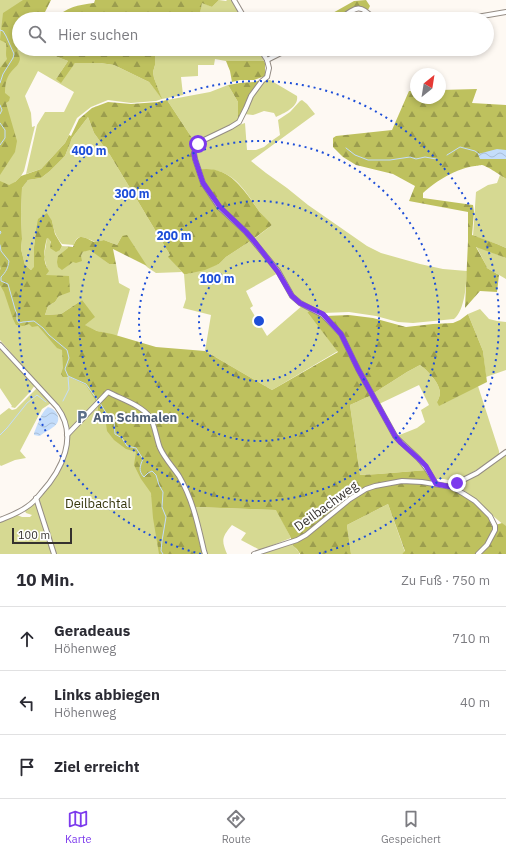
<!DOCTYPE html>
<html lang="de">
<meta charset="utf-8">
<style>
:root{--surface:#fff;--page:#f7f7f7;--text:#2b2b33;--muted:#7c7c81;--line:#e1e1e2;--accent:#7c3aed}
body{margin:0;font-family:"IBM Plex Sans",sans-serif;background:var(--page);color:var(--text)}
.compass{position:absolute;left:410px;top:68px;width:36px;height:36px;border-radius:50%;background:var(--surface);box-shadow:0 2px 6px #0003;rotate:30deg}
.scale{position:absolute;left:12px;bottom:10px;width:60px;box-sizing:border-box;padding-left:4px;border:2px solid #35312e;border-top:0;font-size:11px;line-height:14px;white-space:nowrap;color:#35312e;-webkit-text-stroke:3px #fff;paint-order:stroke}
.stop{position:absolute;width:12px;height:12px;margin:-9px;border:3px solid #7c3aed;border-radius:50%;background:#fff}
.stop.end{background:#7c3aed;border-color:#fff;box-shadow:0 1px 4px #0008}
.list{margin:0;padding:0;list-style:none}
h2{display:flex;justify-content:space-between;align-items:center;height:52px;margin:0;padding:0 16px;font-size:17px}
h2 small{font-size:13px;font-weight:400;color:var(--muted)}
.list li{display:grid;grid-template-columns:26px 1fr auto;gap:12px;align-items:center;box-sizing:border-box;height:64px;padding:0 16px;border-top:1px solid var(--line)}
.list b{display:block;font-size:15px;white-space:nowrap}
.list p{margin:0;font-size:13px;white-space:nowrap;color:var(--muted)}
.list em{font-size:13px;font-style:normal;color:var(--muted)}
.icon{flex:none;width:22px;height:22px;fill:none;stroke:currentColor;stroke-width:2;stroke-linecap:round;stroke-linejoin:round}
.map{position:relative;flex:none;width:506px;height:554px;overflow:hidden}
.search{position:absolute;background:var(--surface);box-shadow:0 2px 6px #0003;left:12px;right:12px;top:12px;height:44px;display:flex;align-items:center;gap:10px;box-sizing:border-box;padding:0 14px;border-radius:22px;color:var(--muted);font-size:15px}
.sheet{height:244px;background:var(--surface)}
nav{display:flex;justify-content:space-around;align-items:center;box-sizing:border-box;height:56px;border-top:1px solid var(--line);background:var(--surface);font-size:11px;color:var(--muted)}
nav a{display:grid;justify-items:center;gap:2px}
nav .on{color:var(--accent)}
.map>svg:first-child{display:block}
.green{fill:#d6d992}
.forest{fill:url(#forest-firs)}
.water{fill:url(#water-waves)}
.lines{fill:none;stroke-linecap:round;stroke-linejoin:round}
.stream{stroke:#c4ddfb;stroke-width:1}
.minor-casing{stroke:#948c84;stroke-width:6}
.minor{stroke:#fff;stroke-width:4}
.route{stroke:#7c3aed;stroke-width:5}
.ring{fill:none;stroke:#1d4ed8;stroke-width:2;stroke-dasharray:2 4}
.labels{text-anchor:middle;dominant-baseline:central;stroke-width:4;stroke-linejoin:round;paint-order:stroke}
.service-label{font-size:13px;font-weight:bold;fill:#4e5e75;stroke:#fff;text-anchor:start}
.park-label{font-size:13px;fill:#37370d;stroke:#fff}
.street-label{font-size:13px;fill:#35312e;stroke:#fff}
.centre{fill:#1d4ed8;stroke:#fff;stroke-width:2}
.ring-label{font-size:12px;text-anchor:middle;font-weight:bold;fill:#1d4ed8;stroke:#fff;stroke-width:4;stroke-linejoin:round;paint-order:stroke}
</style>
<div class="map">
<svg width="506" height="554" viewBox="0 0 506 554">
<defs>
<pattern id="forest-firs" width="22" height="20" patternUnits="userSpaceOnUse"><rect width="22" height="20" fill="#bec15e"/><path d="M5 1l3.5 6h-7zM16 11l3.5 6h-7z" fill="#9b9d4e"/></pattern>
<pattern id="water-waves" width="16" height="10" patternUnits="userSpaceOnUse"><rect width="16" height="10" fill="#c4ddfb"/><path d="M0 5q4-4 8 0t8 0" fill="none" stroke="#a9bed7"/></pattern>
</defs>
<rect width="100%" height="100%" fill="#fef9f3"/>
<g class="green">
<path d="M0 0H25L7 11 19 45V49H45L55 56 68 61 56 79 75 63H100L114 65 149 82 161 97 154 78 153 72 155 65 154 52 164 49H169L191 54 192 49H258L264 61H226L215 59 214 65H198V76L181 77 183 95 162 99 156 101 131 103 108 100 91 107 77 118 65 143 41 169 26 174 37 125 45 112H64L74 92 38 71 25 96 31 113 32 127 35 126 24 171 21 176 15 182 12 211 29 295 195 507 277 510 291 538 260 550 241 540 246 533 232 525C222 537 221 540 227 554H0V522L17 515 22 517H30L32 515 26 513 25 511 34 502 36 503 43 516 39 498C47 487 59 472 64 461 70 447 71 427 64 414L0 340Z"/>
<polygon points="219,0 226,1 227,0 233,0 244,19 199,19 202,2 212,7"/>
<path d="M265 80H270L297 96C299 107 284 113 276 117L274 113 264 111 253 115 244 114 251 96Z"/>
<polygon points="228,85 238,102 238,121 196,144 167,100 210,92"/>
<path d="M302 100 307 104 315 114 251 161 266 173 287 188 308 205 367 246 381 253 420 264 443 269 467 271C466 285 465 310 454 319L413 323 398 322 376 316 349 312 323 313 298 299 294 296 277 267 254 239 272 225C267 220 263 216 259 211 247 194 236 173 213 170 209 169 205 170 201 170 196 160 193 150 203 143L233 127 245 123 247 150H256L264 147 270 142 280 135 278 120 290 112 300 101Z"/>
<path d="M88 117 94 133 110 155 133 193 170 255 169 257 182 272 156 273 147 267 122 236 117 245 104 240 95 242C86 238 77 232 74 245L62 244C56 237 54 231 52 221L36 230 34 247V268L31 270 25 265 21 249 22 239 21 214 22 188 28 180 41 178 50 171 65 156 72 138Z"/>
<polygon points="500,175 506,179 506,248 497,244 473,236 476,192 488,185 497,183"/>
<polygon points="47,238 50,239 51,244 60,250 62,246 68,247 68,248 81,256 83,252 90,249 109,264 116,264 119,283 130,289 117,336 97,331 84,325 82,300 61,314 45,315 48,306 55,302 59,296 46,275 47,268 44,257"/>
<polygon points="252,240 278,273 246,291 253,306 250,308 267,336 303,305 312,310 307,312 338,351 272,390 205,351 211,315 183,308 186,299 184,274 187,274 219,264 226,257"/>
<polygon points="476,246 506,258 506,279 487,268 486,265"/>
<polygon points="480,309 489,319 497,321 506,322 506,370 486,377 483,351 468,314"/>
<polygon points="0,347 35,385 30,392 15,408 11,407 12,406 0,388"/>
<path d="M420 365C427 370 440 383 440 393 440 396 438 400 437 402L478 386 499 451V454L483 466 468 475 452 481 444 479H436L424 462 397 436 417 428 425 422 421 410 429 405 419 385 379 404 374 393 407 372Z"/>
<polygon points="37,388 38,389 51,403 42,409 20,451 26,458 15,460 1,466 0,465 0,415 9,408 12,410 16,409"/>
<polygon points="372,395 399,442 416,458 427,470 378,474 360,475 350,405"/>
<path d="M506 454V527C489 513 474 498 457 485L483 471Z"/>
<polygon points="388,504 405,552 402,554 351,554 347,525"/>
<polygon points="291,543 299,552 299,554 262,554 262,552"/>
</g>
<g class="forest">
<path d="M23 0H51L44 14 52 19H19V48L17 49C18 52 20 56 20 59 19 65 15 67 11 72 6 78 5 85 5 93L10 97 9 101 6 103 17 141 15 152 0 175V68L7 59C5 54 7 49 6 43L0 40 3 13Z"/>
<path d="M95 0H219L212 7 202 3 199 19H55C66 7 78 5 94 3Z"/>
<polygon points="366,0 370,6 368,10 362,7 339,19 322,19 354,1"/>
<polygon points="45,49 164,49 155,52 155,65 153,72 154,78 162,99 149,82 114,65 100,63 75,63 61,83 56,79 68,61 55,56"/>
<polygon points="226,61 264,61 265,63 265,76 254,80 240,80 232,82 230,71"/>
<polygon points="262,80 238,121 238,102 228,85 240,83 254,82"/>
<path d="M477 89 472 103 506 105V179C502 176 487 166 482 165 481 165 476 166 475 166 457 168 436 181 423 193V198L473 205 474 212 472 235 497 244 506 248V258L476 247 486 265 487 268 499 275 497 292 480 291 465 308 468 241V212L409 201 415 186 393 174 356 165 343 157 333 147V138L336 136 392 130 409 91H416V98H440V90Z"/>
<path d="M167 100 196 144C191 153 194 160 197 170 229 164 243 189 259 211 263 216 268 220 272 225L252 240 226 257 219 264 205 270 187 274H184L168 257 170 255 133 193 110 155 94 133 88 117 72 138 65 156 50 171 41 178 28 180 22 188 21 214 22 239 21 249 25 265 31 270 34 267V247L36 230 38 219 47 213 52 221 55 234 62 246 73 247C78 232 84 237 94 242L104 240 117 245 122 236 127 235 147 266 113 249 116 264H109L90 250 83 252 81 256 82 261 76 263 73 262 62 270 58 267 57 262 58 256 68 248V247L62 246 60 250 56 252 50 248 51 242 49 239 47 238C44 249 42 262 49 271L46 275 69 276 70 292 59 296 55 302 48 306 45 315 61 314 82 300 95 317 85 325 97 331 112 334 156 347 205 351 272 390 338 352 307 312 312 310 322 315 340 334 372 395 350 405 360 475 378 474 427 470 436 486C458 490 485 503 492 526L502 523 506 526V554H402L405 551 388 504 347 525 351 554H300C297 546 291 548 291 538L276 510 195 507 192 508 205 554H159L153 518 151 493 141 479 134 465 136 452 126 449 114 440 107 431 106 424 98 410V406L96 401 86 385 70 377H63L61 374 63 368 62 350 57 348 38 326 32 327 29 324 23 326 16 325 13 319 4 292 0 285V270L1 269 0 265V181L9 185 15 182 21 176 41 169 65 143 69 135 71 136 79 119 92 108 108 102 131 104 158 102Z"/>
<path d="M468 314 483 351 487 382 439 406 437 402C438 400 440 396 440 393 440 383 427 370 420 365L407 372 374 393 359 368 342 333 325 316 349 315 373 318 406 327 433 324 453 323 460 320Z"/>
</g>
<g class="water">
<polygon points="497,149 506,150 506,159 480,159 478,154"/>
<path d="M48 407C52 408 53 409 56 412 64 425 49 429 41 435L39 436 34 435V433C38 424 41 412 48 407Z"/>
</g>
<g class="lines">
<g class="stream">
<polyline points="0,30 3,31 6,36 14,54 13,58 3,74 0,83"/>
<polyline points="0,105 2,110 0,114"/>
<polyline points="0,123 5,130 5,138 0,145"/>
<polyline points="346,148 355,155 368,160 390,160 410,157 416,159 425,157 436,159"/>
<polyline points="447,155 460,147 475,151 479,154"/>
<polyline points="0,231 1,232 0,234"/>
<path d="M0 245 1 251 9 261C8 268 6 272 1 277V281L8 284 15 309 17 314V320L19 323 23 322 34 321 43 328 49 335 67 350 69 358 65 369 68 376 86 384 98 401"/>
<polyline points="63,401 69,389 68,377"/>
<path d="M100 403 108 416 114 421 115 434 122 438 127 446 136 448 143 459C140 466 138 471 144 477L148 473 152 471 156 475 159 485 163 492 162 507 166 517 162 541 161 551 163 554"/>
<polyline points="0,435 7,428 27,403 37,395 46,402"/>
</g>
<g class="minor-casing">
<g id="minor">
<polyline points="234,0 245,19"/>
<path d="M340 19C356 7 360 3 374 19"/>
<polyline points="465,19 506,12"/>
<path d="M260 49 267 60 269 68 267 77 262 81 251 96 246 108 239 122 231 127 204 140 198 144 196 148 194 153 195 159 203 183 219 207 246 232 278 271 292 296 300 303 323 315 341 334 358 369 395 436C402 444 410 450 418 458 425 465 431 475 436 484"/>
<polyline points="267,60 289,49"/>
<path d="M0 345 57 407C79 436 62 470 41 493 37 498 33 503 28 506 19 513 10 516 0 520"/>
<path d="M67 435 108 392C121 399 141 405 150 417 154 422 157 441 160 448 165 459 173 467 179 476 193 500 198 525 204 551L205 554"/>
<polyline points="452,487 457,483 477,473 506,452"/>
<polyline points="36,498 54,554"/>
<polyline points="254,554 297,540 306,535 350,499 366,489 375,486 402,481 422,482 452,487 464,494 475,501 490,516 495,526 495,530 487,545 478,554"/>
</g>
</g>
<use href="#minor" class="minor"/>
</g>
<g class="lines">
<polyline class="route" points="198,144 196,148 194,153 195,159 203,183 220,207 246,232 254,241 278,272 292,296 300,303 323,314 341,334 358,369 395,436 401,443 418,458 426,466 436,484 452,487 457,483"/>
</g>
<g class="ring">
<circle cx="259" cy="321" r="60"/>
<circle cx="259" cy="321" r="120"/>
<circle cx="259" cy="321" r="180"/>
<path d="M201 554A240 240 0 1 1 317 554"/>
</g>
<defs>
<g id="parking-bare" transform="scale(1.08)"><path d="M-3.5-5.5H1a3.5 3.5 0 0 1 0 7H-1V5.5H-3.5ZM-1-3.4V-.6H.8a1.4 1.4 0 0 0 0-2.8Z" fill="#5c6f8a" stroke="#fff" stroke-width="2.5" paint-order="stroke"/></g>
</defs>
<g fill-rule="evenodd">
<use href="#parking-bare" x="82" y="417"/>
</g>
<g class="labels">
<g class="service-label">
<text x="93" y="417">Am Schmalen</text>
</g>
<g class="park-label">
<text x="98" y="503">Deilbachtal</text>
</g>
<g class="street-label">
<text transform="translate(326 506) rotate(-36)">Deilbachweg</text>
</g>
</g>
<circle cx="259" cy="321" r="6" class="centre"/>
<g class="ring-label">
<text x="89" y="155">400 m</text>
<text x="132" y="198">300 m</text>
<text x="174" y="240">200 m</text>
<text x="217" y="283">100 m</text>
</g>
</svg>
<svg class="compass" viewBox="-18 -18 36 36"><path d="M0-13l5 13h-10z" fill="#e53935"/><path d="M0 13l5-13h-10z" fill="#7c7c81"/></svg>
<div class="scale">100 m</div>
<div class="stop" style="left:198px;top:144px"></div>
<div class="stop end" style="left:457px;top:483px"></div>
<div class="search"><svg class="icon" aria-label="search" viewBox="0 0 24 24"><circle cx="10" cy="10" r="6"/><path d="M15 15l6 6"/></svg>Hier suchen</div>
</div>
<section class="sheet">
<h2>10 Min.<small>Zu Fuß · 750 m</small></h2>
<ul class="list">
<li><svg class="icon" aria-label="ahead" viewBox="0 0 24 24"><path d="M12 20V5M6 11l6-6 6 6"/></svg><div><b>Geradeaus</b><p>Höhenweg</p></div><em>710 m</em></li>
<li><svg class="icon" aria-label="left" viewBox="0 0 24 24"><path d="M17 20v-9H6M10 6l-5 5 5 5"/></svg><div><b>Links abbiegen</b><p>Höhenweg</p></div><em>40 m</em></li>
<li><svg class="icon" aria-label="arrive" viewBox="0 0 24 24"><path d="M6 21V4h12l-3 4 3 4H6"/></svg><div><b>Ziel erreicht</b></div></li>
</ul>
</section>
<nav>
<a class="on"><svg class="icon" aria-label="map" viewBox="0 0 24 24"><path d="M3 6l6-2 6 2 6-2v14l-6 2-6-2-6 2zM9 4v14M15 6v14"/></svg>Karte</a>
<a><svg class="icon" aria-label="directions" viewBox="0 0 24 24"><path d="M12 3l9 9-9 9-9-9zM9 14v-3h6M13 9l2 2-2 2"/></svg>Route</a>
<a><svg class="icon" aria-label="saved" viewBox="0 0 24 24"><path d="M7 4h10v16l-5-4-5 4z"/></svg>Gespeichert</a>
</nav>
